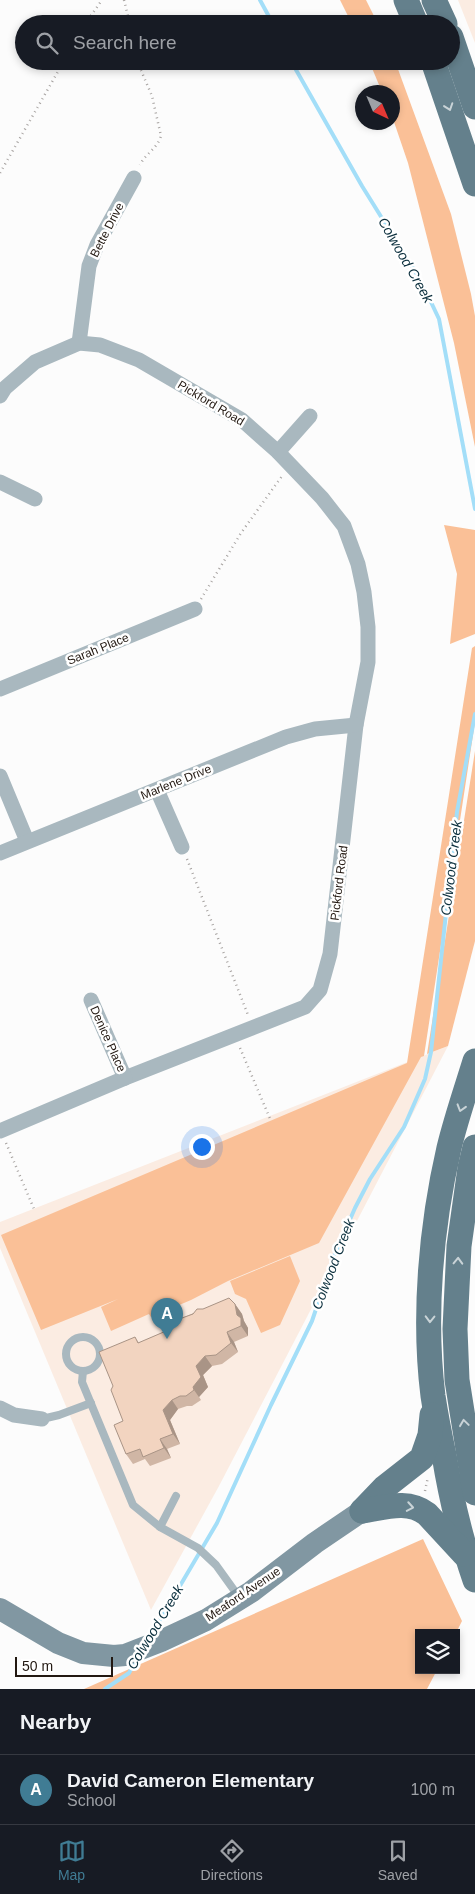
<!DOCTYPE html>
<style>
:root{--surface:#171b24;--page:#20242c;--text:#f1f3f6;--muted:#9ea1a6;--line:#363941;--accent:#407c94}
body{margin:0;font-family:Helvetica,sans-serif;background:var(--page);color:var(--text)}
.controls{position:absolute;right:15px;bottom:15px;display:grid;overflow:hidden;border-radius:0px;box-shadow:0 2px 8px #0003}
.controls button{width:45px;height:45px;display:grid;place-items:center;padding:0;border:0;border-bottom:1px solid var(--line);background:var(--surface);color:var(--text);font:25px sans-serif}
.compass{position:absolute;left:355px;top:85px;width:45px;height:45px;border-radius:50%;background:var(--surface);box-shadow:0 2px 8px #0003;rotate:136deg}
.scale{position:absolute;left:15px;bottom:12px;width:98px;box-sizing:border-box;padding-left:5px;border:2px solid #221811;border-top:0;font-size:14px;line-height:18px;white-space:nowrap;color:#221811;-webkit-text-stroke:4px #fff;paint-order:stroke}
.you{position:absolute;left:201px;top:1146px;width:18px;height:18px;margin:-12px;border:4px solid #fff;border-radius:50%;background:#1a73e8;box-shadow:0 0 0 8px #1a73e833}
.badge{display:grid;place-items:center;width:32px;height:32px;border-radius:50%;background:var(--accent);color:#fff;font-size:16px;font-weight:700}
.pin{position:absolute;translate:-50% -41px;filter:drop-shadow(0 1px 2px #0008)}
.pin::after{content:'';position:absolute;top:26px;width:18px;height:15px;background:inherit;clip-path:polygon(0 0,100% 0,50% 100%)}
.list{margin:0;padding:0;list-style:none}
h2{display:flex;justify-content:space-between;align-items:center;height:65px;margin:0;padding:0 20px;font-size:21px}
h2 small{font-size:16px;font-weight:400;color:var(--muted)}
.list li{display:grid;grid-template-columns:32px 1fr auto;gap:15px;align-items:center;box-sizing:border-box;height:70px;padding:0 20px;border-top:1px solid var(--line)}
.list b{display:block;font-size:19px;white-space:nowrap}
.list p{margin:0;font-size:16px;white-space:nowrap;color:var(--muted)}
.list em{font-size:16px;font-style:normal;color:var(--muted)}
.icon{flex:none;width:28px;height:28px;fill:none;stroke:currentColor;stroke-width:2;stroke-linecap:round;stroke-linejoin:round}
.map{position:relative;flex:none;width:475px;height:1689px;overflow:hidden}
.search{position:absolute;background:var(--surface);box-shadow:0 2px 8px #0003;left:15px;right:15px;top:15px;height:55px;display:flex;align-items:center;gap:12px;box-sizing:border-box;padding:0 18px;border-radius:28px;color:var(--muted);font-size:19px}
.sheet{height:135px;background:var(--surface)}
nav{display:flex;justify-content:space-around;align-items:center;box-sizing:border-box;height:70px;border-top:1px solid var(--line);background:var(--surface);font-size:14px;color:var(--muted)}
nav a{display:grid;justify-items:center;gap:2px}
nav .on{color:var(--accent)}
.map>svg:first-child{display:block}
.built{fill:#fbece2}
.green{fill:#fac097}
.lines{fill:none;stroke-linecap:round;stroke-linejoin:round}
.stream{stroke:#a3def8;stroke-width:4}
.path{stroke:#a8a4a2;stroke-width:2.5;stroke-dasharray:1 4;stroke-linecap:butt}
.lane{stroke:#a9b8bf;stroke-width:8}
.street{stroke:#a9b8bf;stroke-width:15}
.secondary{stroke:#8197a2;stroke-width:22}
.primary{stroke:#64808c;stroke-width:25}
.wall{fill:#d0b6a5}
.shaded-wall{fill:#a99486}
.building{fill:#f2d4c0;stroke:#a99486}
.oneway{stroke:#c9d3d7}
.labels{text-anchor:middle;dominant-baseline:central;stroke-width:5;stroke-linejoin:round;paint-order:stroke}
.street-label{font-size:12px;fill:#221811;stroke:#fff}
.water-label{font-size:14px;font-style:italic;fill:#0b2f3d;stroke:#fff}
</style>
<div class="map">
<svg width="475" height="1689" viewBox="0 0 475 1689">
<rect width="100%" height="100%" fill="#fcfcfc"/>
<g class="built">
<polygon points="458,0 475,0 475,43"/>
<polygon points="448,1046 219,1486 151,1610 0,1248 0,1222"/>
</g>
<g class="green">
<polygon points="340,0 366,0 378,24 352,24"/>
<polygon points="369,61 395,61 451,214 471,294 475,316 475,447 454,343 408,163 393,119 392,92 382,92"/>
<polygon points="444,525 475,530 475,634 450,644 457,574"/>
<polygon points="475,646 475,722 424,1056 421,1057 319,1243 228,1281 191,1300 151,1317 149,1314 111,1331 101,1307 118,1299 41,1330 1,1235 407,1063 472,648"/>
<polygon points="475,751 475,941 448,1046 427,1054"/>
<polygon points="290,1256 300,1281 280,1325 261,1333 246,1299 235,1294 230,1281"/>
<polygon points="423,1539 462,1621 456,1633 419,1633 419,1670 437,1670 427,1689 84,1689"/>
</g>
<g class="lines">
<g class="stream">
<polyline points="260,0 273,24"/>
<polyline points="291,61 362,186 421,281 439,319 475,509"/>
<polyline points="151,1635 217,1523 271,1405 312,1321 334,1256 355,1208 370,1179 404,1127 425,1079 431,1052 457,812 475,714"/>
<polyline points="105,1689 129,1673 136,1660"/>
</g>
<g class="path">
<polyline points="124,0 130,24"/>
<polyline points="85,24 102,0"/>
<path d="M137 61 152 96 161 136C157 149 145 154 140 165"/>
<polyline points="0,173 64,61"/>
<polyline points="201,599 241,533 282,476"/>
<polyline points="187,859 248,1015"/>
<polyline points="240,1048 271,1121"/>
<polyline points="6,1143 34,1209"/>
<polyline points="425,1491 428,1477"/>
</g>
<g class="lane">
<circle cx="83" cy="1354" r="17"/>
<polyline points="83,1371 82,1382 133,1505 160,1527 198,1548 216,1565 239,1597"/>
<polyline points="42,1419 59,1415 91,1403"/>
<polyline points="160,1527 176,1496"/>
</g>
<g class="street">
<polyline points="79,343 89,266 97,245 134,178"/>
<polyline points="0,396 5,388 35,362 79,343 100,345 139,360 242,420 278,452 322,498 344,526 358,564 364,592 368,627 368,662 356,725 330,954 320,990 305,1007 125,1078 0,1131"/>
<polyline points="278,452 310,416"/>
<polyline points="0,482 35,499"/>
<polyline points="0,689 195,609"/>
<polyline points="0,776 27,841"/>
<polyline points="157,790 182,847"/>
<polyline points="0,853 286,737 315,729 356,725"/>
<polyline points="91,1000 125,1078"/>
<polyline points="0,1408 14,1415 42,1419"/>
</g>
<polyline class="secondary" points="0,1609 58,1643 83,1653 114,1656 125,1655 161,1641 206,1620 251,1592 315,1543 362,1511"/>
<g class="primary">
<polyline points="406,0 416,24"/>
<polyline points="434,0 445,24"/>
<polyline points="451,37 475,107"/>
<polyline points="433,61 475,184"/>
<path d="M475 1061C466 1090 456 1119 449 1148 431 1226 423 1316 433 1396 436 1416 440 1436 444 1455 451 1498 461 1540 475 1580"/>
<polyline points="475,1147 470,1168 459,1246 455,1329 457,1380 475,1493"/>
<polyline points="362,1511 385,1487 422,1458 430,1435 432,1415"/>
<path d="M362 1511C384 1508 407 1499 427 1514L464 1554"/>
</g>
</g>
<polygon class="wall" points="235,1304 242,1314 244,1321 248,1328 248,1336 234,1342 238,1352 222,1364 212,1366 203,1375 208,1387 199,1397 201,1400 192,1406 187,1406 178,1409 170,1420 180,1444 167,1449 171,1458 150,1466 145,1459 133,1464 126,1454 123,1421 135,1337 139,1343 173,1328 182,1318 203,1309"/>
<g class="shaded-wall">
<polygon points="235,1304 242,1314 244,1321 248,1328 248,1336 241,1326 237,1315"/>
<polygon points="227,1332 234,1342 238,1352 231,1343"/>
<polygon points="205,1356 212,1366 203,1375 208,1387 199,1397 201,1400 194,1390 193,1387 196,1366"/>
<polygon points="172,1400 178,1409 170,1420 180,1444 173,1434 163,1410"/>
<polygon points="160,1439 167,1449 171,1458 164,1448"/>
</g>
<polygon class="building" points="229,1298 235,1304 237,1315 241,1318 241,1326 227,1332 231,1343 216,1355 205,1356 196,1366 201,1377 193,1387 194,1390 186,1396 180,1396 172,1400 163,1410 173,1434 160,1439 164,1448 143,1457 140,1449 126,1454 114,1425 123,1421 111,1390 113,1386 99,1352 135,1337 138,1343 173,1328 171,1323 177,1318 182,1318 193,1314 197,1309 203,1309"/>
<defs><path id="oneway-chevron" d="M-2-3.5L2.5 0L-2 3.5" fill="none" stroke-width="1.6" stroke-linecap="round" stroke-linejoin="round" transform="scale(1.25)"/></defs>
<g class="oneway">
<use href="#oneway-chevron" transform="translate(449 107) rotate(71)"/>
<use href="#oneway-chevron" transform="translate(461 1108) rotate(107)"/>
<use href="#oneway-chevron" transform="translate(458 1261) rotate(-88)"/>
<use href="#oneway-chevron" transform="translate(430 1319) rotate(91)"/>
<use href="#oneway-chevron" transform="translate(464 1423) rotate(-98)"/>
<use href="#oneway-chevron" transform="translate(410 1507) rotate(10)"/>
</g>
<g class="labels">
<g class="street-label">
<text transform="translate(107 230) rotate(-63)">Bette Drive</text>
<text transform="translate(211 403) rotate(31)">Pickford Road</text>
<text transform="translate(98 649) rotate(-22)">Sarah Place</text>
<text transform="translate(176 782) rotate(-22)">Marlene Drive</text>
<text transform="translate(339 883) rotate(-83)">Pickford Road</text>
<text transform="translate(108 1039) rotate(66)">Denice Place</text>
<text transform="translate(243 1594) rotate(-34)">Meaford Avenue</text>
</g>
<g class="water-label">
<text transform="translate(406 260) rotate(60)">Colwood Creek</text>
<text transform="translate(451 868) rotate(-83)">Colwood Creek</text>
<text transform="translate(333 1264) rotate(-69)">Colwood Creek</text>
<text transform="translate(155 1627) rotate(-59)">Colwood Creek</text>
</g>
</g>
</svg>
<div class="controls">
<button><svg class="icon" aria-label="layers" viewBox="0 0 24 24"><path d="M12 4l9 5-9 5-9-5zM3 14l9 5 9-5"/></svg></button>
</div>
<svg class="compass" viewBox="-18 -18 36 36"><path d="M0-13l5 13h-10z" fill="#e53935"/><path d="M0 13l5-13h-10z" fill="#9ea1a6"/></svg>
<div class="scale">50 m</div>
<div class="you"></div>
<div class="pin badge" style="left:167px;top:1339px">A</div>
<div class="search"><svg class="icon" aria-label="search" viewBox="0 0 24 24"><circle cx="10" cy="10" r="6"/><path d="M15 15l6 6"/></svg>Search here</div>
</div>
<section class="sheet">
<h2>Nearby<small></small></h2>
<ul class="list">
<li><span class="badge">A</span><div><b>David Cameron Elementary</b><p>School</p></div><em>100 m</em></li>
</ul>
</section>
<nav>
<a class="on"><svg class="icon" aria-label="map" viewBox="0 0 24 24"><path d="M3 6l6-2 6 2 6-2v14l-6 2-6-2-6 2zM9 4v14M15 6v14"/></svg>Map</a>
<a><svg class="icon" aria-label="directions" viewBox="0 0 24 24"><path d="M12 3l9 9-9 9-9-9zM9 14v-3h6M13 9l2 2-2 2"/></svg>Directions</a>
<a><svg class="icon" aria-label="saved" viewBox="0 0 24 24"><path d="M7 4h10v16l-5-4-5 4z"/></svg>Saved</a>
</nav>
